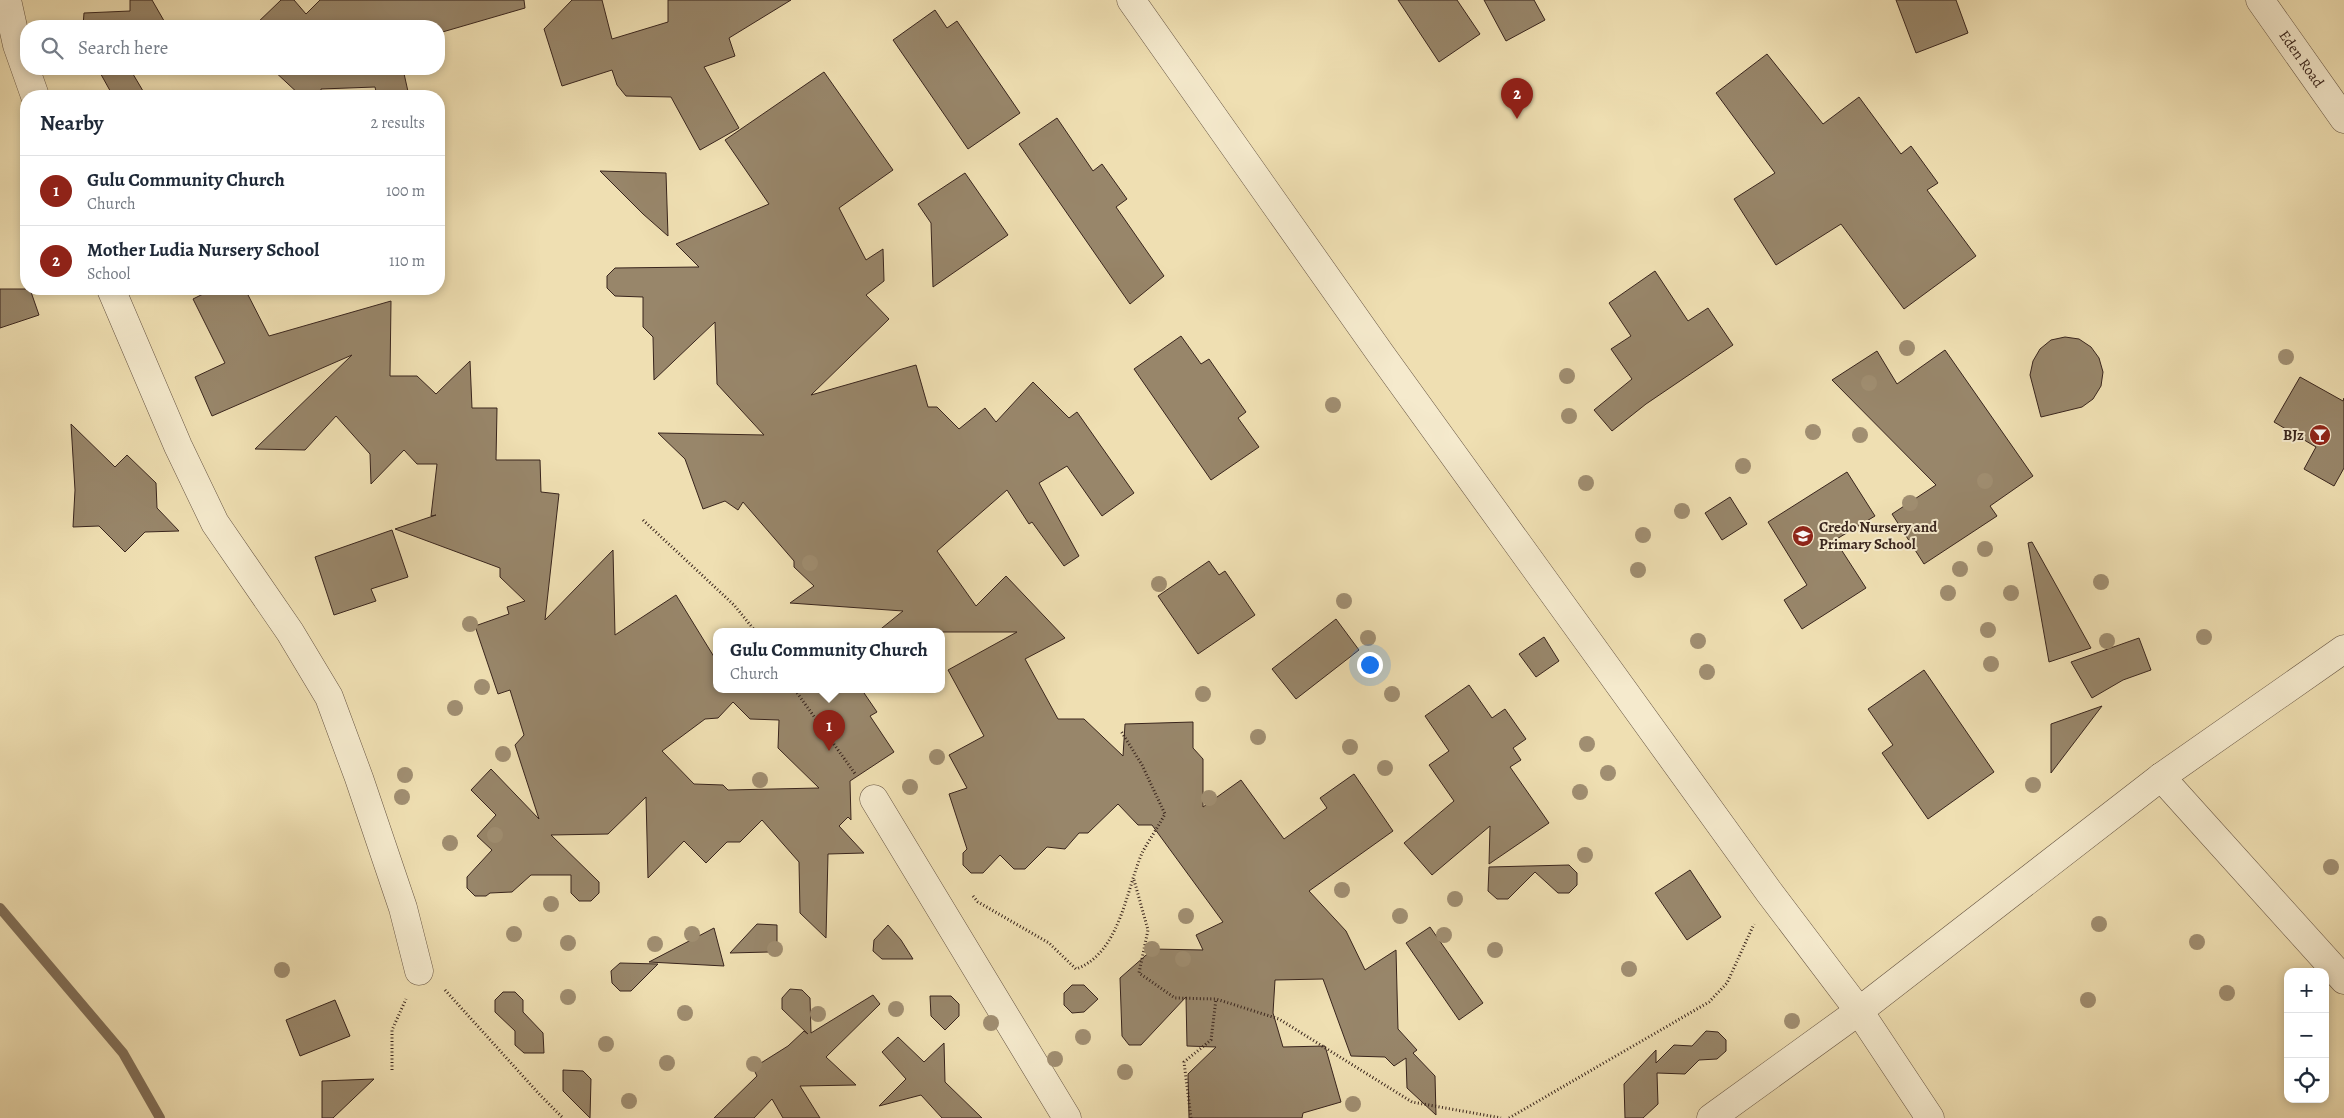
<!DOCTYPE html>
<meta charset="utf-8">
<style>
:root{--surface:#fff;--page:#f2f2f3;--text:#1f2937;--muted:#747a83;--line:#e0e1e3;--accent:#8f2418}
body{margin:0;font-family:Alegreya,serif;background:var(--page);color:var(--text)}
.controls{position:absolute;right:15px;bottom:15px;display:grid;overflow:hidden;border-radius:10px;box-shadow:0 2px 8px #0003}
.controls button{width:45px;height:45px;display:grid;place-items:center;padding:0;border:0;border-bottom:1px solid var(--line);background:var(--surface);color:var(--text);font:25px sans-serif}
.you{position:absolute;left:1369px;top:664px;width:18px;height:18px;margin:-12px;border:4px solid #fff;border-radius:50%;background:#1a73e8;box-shadow:0 0 0 8px #1a73e833}
.badge{display:grid;place-items:center;width:32px;height:32px;border-radius:50%;background:var(--accent);color:#fff;font-size:16px;font-weight:700}
.pin{position:absolute;translate:-50% -41px;filter:drop-shadow(0 1px 2px #0008)}
.pin::after{content:'';position:absolute;top:26px;width:18px;height:15px;background:inherit;clip-path:polygon(0 0,100% 0,50% 100%)}
.popup{position:absolute;left:713px;top:628px;width:232px;height:65px;box-sizing:border-box;display:grid;place-content:center;border-radius:10px;background:var(--surface);filter:drop-shadow(0 1px 4px #0005);font-size:16px;white-space:nowrap;color:var(--muted)}
.popup b{font-size:19px;color:var(--text)}
.popup::after{content:'';position:absolute;left:50%;top:100%;margin-left:-10px;border:10px solid transparent;border-top-color:var(--surface)}
.list{margin:0;padding:0;list-style:none}
h2{display:flex;justify-content:space-between;align-items:center;height:65px;margin:0;padding:0 20px;font-size:21px}
h2 small{font-size:16px;font-weight:400;color:var(--muted)}
.list li{display:grid;grid-template-columns:32px 1fr auto;gap:15px;align-items:center;box-sizing:border-box;height:70px;padding:0 20px;border-top:1px solid var(--line)}
.list b{display:block;font-size:19px;white-space:nowrap}
.list p{margin:0;font-size:16px;white-space:nowrap;color:var(--muted)}
.list em{font-size:16px;font-style:normal;color:var(--muted)}
.icon{flex:none;width:28px;height:28px;fill:none;stroke:currentColor;stroke-width:2;stroke-linecap:round;stroke-linejoin:round}
.map{position:relative;flex:none;width:2344px;height:1118px;overflow:hidden}
.search{position:absolute;background:var(--surface);box-shadow:0 2px 8px #0003;left:20px;top:20px;width:425px;height:55px;display:flex;align-items:center;gap:12px;box-sizing:border-box;padding:0 18px;border-radius:20px;color:var(--muted);font-size:19px}
.panel{position:absolute;background:var(--surface);box-shadow:0 2px 8px #0003;left:20px;top:90px;width:425px;height:205px;border-radius:20px}
.map>svg:first-child{display:block}
.lines{fill:none;stroke-linecap:round;stroke-linejoin:round}
.stream{stroke:#816f58;stroke-width:10}
.building{fill:#98866a;stroke:#39251d;fill-rule:evenodd}
.minor-casing{stroke:#665442;stroke-width:29}
.tertiary-casing{stroke:#665442;stroke-width:29}
.path{stroke:#39251d;stroke-width:3;stroke-dasharray:1 2.5;stroke-linecap:butt}
.minor{stroke:#f5eacd;stroke-width:28}
.tertiary{stroke:#f5eacd;stroke-width:28}
.tree{fill:#a08e71}
.labels{text-anchor:middle;dominant-baseline:central;stroke-width:4;stroke-linejoin:round;paint-order:stroke}
.street-label{font-size:15px;fill:#39251d;stroke:#f5eacd}
.poi-label{font-size:15px;font-weight:bold;fill:#39251d;stroke:#f5eacd;text-anchor:end}
</style>
<div class="map">
<svg width="2344" height="1118" viewBox="0 0 2344 1118">
<rect width="100%" height="100%" fill="#efdfb2"/>
<filter id="stains"><feTurbulence type="fractalNoise" baseFrequency=".004" numOctaves="4"/><feColorMatrix values="0 0 0 0 .2 0 0 0 0 .09 0 0 0 0 .02 0 0 0 .5 -.17"/></filter>
<radialGradient id="worn" r=".72"><stop offset=".6" stop-color="#630" stop-opacity="0"/><stop offset="1" stop-color="#630" stop-opacity=".3"/></radialGradient>
<g class="lines">
<polyline class="stream" points="0,908 123,1053 160,1118"/>
</g>
<g class="building">
<polygon points="130,0 152,0 167,26 83,26 84,13 130,11"/>
<polygon points="281,0 294,0 306,14 320,0 524,0 525,8 439,33 439,26 254,26"/>
<polygon points="572,0 602,0 612,39 668,22 668,0 791,0 729,38 735,56 704,67 739,128 700,150 671,97 626,96 617,85 612,70 562,86 544,29"/>
<polygon points="1398,0 1457,0 1480,34 1439,62"/>
<polygon points="1484,0 1534,0 1545,20 1506,41"/>
<polygon points="1896,0 1956,0 1968,33 1916,53"/>
<polygon points="935,10 947,28 957,21 1020,113 968,149 893,40"/>
<polygon points="1767,54 1823,124 1859,97 1901,154 1911,146 1938,183 1927,190 1976,256 1904,309 1841,224 1776,265 1734,199 1775,173 1716,93"/>
<polygon points="98,69 130,69 146,96 113,96"/>
<polygon points="272,69 403,69 409,96 377,96 375,87 321,89 321,96 301,96"/>
<polygon points="824,72 893,170 839,208 866,260 883,249 884,281 866,295 889,319 811,395 916,365 928,407 937,407 959,429 985,408 996,422 1033,382 1069,418 1077,412 1134,493 1102,516 1067,466 1039,483 1079,556 1064,566 1032,522 1029,524 1007,490 937,551 976,606 1006,576 1065,638 1025,659 1058,719 1084,719 1123,756 1125,724 1193,722 1193,748 1203,759 1203,807 1241,780 1284,839 1327,808 1320,798 1354,774 1393,831 1309,891 1346,931 1365,970 1396,950 1398,1029 1417,1050 1413,1053 1435,1076 1436,1115 1407,1088 1406,1058 1394,1066 1385,1057 1351,1056 1323,979 1275,980 1273,1013 1283,1047 1325,1046 1341,1102 1303,1113 1302,1118 1189,1118 1188,1074 1216,1047 1187,1046 1186,997 1141,1045 1129,1045 1122,1036 1120,978 1153,949 1203,950 1196,935 1223,922 1152,825 1138,825 1118,804 1088,833 1079,833 1065,849 1047,847 1025,869 1014,869 1000,855 983,873 971,873 963,865 963,853 967,849 949,794 967,788 949,755 984,736 948,670 1017,632 877,632 903,611 790,603 814,586 794,567 794,561 743,502 738,510 725,501 703,509 685,459 658,433 764,435 717,384 715,322 654,380 653,337 643,327 643,297 615,296 607,288 607,276 615,268 699,267 676,244 769,204 725,140"/>
<polygon points="1057,118 1093,171 1102,164 1127,199 1116,207 1164,276 1130,304 1019,144"/>
<polygon points="600,171 666,173 668,236 643,214"/>
<polygon points="965,173 1008,235 933,287 931,223 918,204"/>
<polygon points="1655,271 1688,321 1708,308 1733,345 1646,404 1612,431 1594,410 1632,379 1611,349 1631,336 1609,303"/>
<polygon points="0,289 30,289 39,315 0,328"/>
<path d="M213 289H245L269 336 391 301 390 376H417L436 394 470 361 472 408H497L496 460H540L541 492 559 494 545 620 613 550 615 635 676 595 716 660V690H862L877 712 870 716 894 752 850 781 851 820 848 817 839 826 864 853 828 854 826 938 800 913 799 862 762 820 740 842H727L706 863 684 841 648 878 646 797 608 834 551 835 599 882V893L591 901H579L571 893V875H531L512 892 490 893 486 896H475L467 888V877L492 850 477 836 496 815 471 790 491 769 539 819 515 745 524 735 510 690 498 694 475 626 509 614 507 607 525 601 500 577V568L395 529 436 515 431 516 437 464H417L404 450 371 484 370 454 336 416 305 450 255 449 352 355 212 416 195 377 225 363 193 299ZM733 702 750 719 779 720 778 748 819 788 728 790 723 785 694 784 662 751 705 719 718 718Z"/>
<polygon points="1181,336 1201,364 1209,359 1246,412 1238,418 1259,447 1211,480 1134,369"/>
<polygon points="2065,337 2079,339 2091,347 2099,358 2103,372 2101,386 2093,399 2082,407 2041,417 2030,375 2033,361 2040,349 2051,340"/>
<polygon points="1945,350 2033,476 1990,506 1997,516 1924,564 1892,514 1936,485 1832,380 1877,351 1897,384"/>
<polygon points="2300,377 2343,401 2344,398 2344,468 2334,486 2304,469 2316,447 2274,422"/>
<polygon points="71,424 115,467 127,455 156,483 157,508 179,531 145,532 125,552 99,526 73,527 75,490"/>
<polygon points="1847,472 1875,516 1835,540 1866,588 1802,629 1784,600 1807,585 1768,522"/>
<polygon points="1730,497 1747,524 1722,540 1705,513"/>
<polygon points="392,530 408,577 371,589 376,601 334,615 315,557"/>
<polygon points="2032,542 2091,648 2049,662 2028,543"/>
<polygon points="1209,561 1219,575 1225,571 1255,615 1198,654 1158,596"/>
<polygon points="1336,619 1359,650 1296,699 1272,669"/>
<polygon points="1544,637 1559,661 1536,677 1519,654"/>
<polygon points="2139,638 2151,670 2123,680 2092,698 2071,662"/>
<polygon points="1924,670 1994,772 1928,819 1882,753 1893,745 1868,709"/>
<polygon points="1469,685 1492,718 1505,709 1526,739 1513,748 1521,760 1510,767 1549,823 1489,864 1490,826 1432,875 1404,843 1454,801 1429,765 1449,751 1425,716"/>
<polygon points="2102,706 2051,773 2051,724"/>
<polygon points="1569,865 1577,873 1577,885 1569,893 1558,893 1535,872 1508,899 1497,899 1488,891 1489,867"/>
<polygon points="1690,870 1721,917 1687,940 1655,893"/>
<polygon points="757,924 777,925 777,944 769,952 730,953"/>
<polygon points="888,925 901,940 913,959 882,959 873,951 874,940"/>
<polygon points="1430,927 1483,1003 1459,1020 1406,943"/>
<polygon points="714,928 724,966 649,962"/>
<polygon points="620,963 658,964 631,991 620,991 612,983 611,971"/>
<polygon points="1072,985 1084,985 1098,999 1084,1012 1072,1013 1064,1005 1064,993"/>
<polygon points="790,989 802,990 810,998 811,1033 873,995 880,1004 826,1057 856,1085 800,1086 820,1118 783,1118 772,1099 754,1118 714,1118 757,1076 753,1068 788,1046 804,1031 808,1034 782,1009 782,998"/>
<polygon points="503,992 515,992 523,1000 523,1012 543,1033 544,1053 524,1053 515,1045 515,1031 495,1012 495,1000"/>
<polygon points="930,996 951,996 959,1004 959,1016 945,1030 931,1016"/>
<polygon points="335,1000 350,1036 300,1056 286,1020"/>
<polygon points="1706,1031 1718,1032 1726,1040 1726,1051 1717,1059 1699,1060 1685,1074 1657,1073 1658,1104 1643,1118 1625,1118 1624,1084 1656,1050 1656,1063 1674,1045 1692,1046"/>
<polygon points="898,1037 924,1062 944,1043 945,1082 982,1118 942,1118 921,1095 879,1106 906,1079 882,1052"/>
<polygon points="563,1070 583,1071 591,1079 590,1118 563,1091"/>
<polygon points="374,1079 333,1118 322,1118 322,1081"/>
</g>
<g class="lines">
<g class="minor-casing">
<g id="minor">
<polyline points="7,0 17,45 35,96"/>
<polyline points="1131,0 1380,353 1769,892 1859,1011 1930,1118"/>
<polyline points="111,289 178,446 215,523 290,632 329,697 359,778 403,908 419,971"/>
<polyline points="2161,777 2344,980"/>
<polyline points="874,799 1067,1118"/>
<polyline points="1711,1118 1859,1011 2161,777 2344,649"/>
</g>
</g>
<g class="tertiary-casing">
<g id="tertiary">
<path id="s1" d="M2260 0 2344 119"/>
</g>
</g>
<g class="path">
<polyline points="643,520 734,605 756,632"/>
<polyline points="795,690 856,775"/>
<polyline points="1134,880 1148,930 1139,973 1175,998 1216,999 1279,1019 1412,1102 1501,1118"/>
<path d="M973 896 978 902 1049 943 1076 969C1121 953 1126 888 1143 851 1150 839 1158 827 1165 814L1142 765 1121 731"/>
<polyline points="445,990 540,1095 563,1118"/>
<polyline points="392,1070 392,1030 406,999"/>
<polyline points="1191,1118 1184,1062 1211,1040 1216,999"/>
<polyline points="1509,1118 1709,1002 1727,983 1754,924"/>
</g>
<use href="#minor" class="minor"/>
<use href="#tertiary" class="tertiary"/>
</g>
<g class="tree">
<circle cx="1907" cy="348" r="8"/>
<circle cx="2286" cy="357" r="8"/>
<circle cx="1567" cy="376" r="8"/>
<circle cx="1869" cy="383" r="8"/>
<circle cx="1333" cy="405" r="8"/>
<circle cx="1569" cy="416" r="8"/>
<circle cx="1813" cy="432" r="8"/>
<circle cx="1860" cy="435" r="8"/>
<circle cx="1743" cy="466" r="8"/>
<circle cx="1985" cy="481" r="8"/>
<circle cx="1586" cy="483" r="8"/>
<circle cx="1910" cy="503" r="8"/>
<circle cx="1682" cy="511" r="8"/>
<circle cx="1643" cy="535" r="8"/>
<circle cx="1985" cy="549" r="8"/>
<circle cx="810" cy="563" r="8"/>
<circle cx="1960" cy="569" r="8"/>
<circle cx="1638" cy="570" r="8"/>
<circle cx="2101" cy="582" r="8"/>
<circle cx="1159" cy="584" r="8"/>
<circle cx="1948" cy="593" r="8"/>
<circle cx="2011" cy="593" r="8"/>
<circle cx="1344" cy="601" r="8"/>
<circle cx="470" cy="624" r="8"/>
<circle cx="1988" cy="630" r="8"/>
<circle cx="2204" cy="637" r="8"/>
<circle cx="1368" cy="638" r="8"/>
<circle cx="1698" cy="641" r="8"/>
<circle cx="2107" cy="641" r="8"/>
<circle cx="1991" cy="664" r="8"/>
<circle cx="1707" cy="672" r="8"/>
<circle cx="482" cy="687" r="8"/>
<circle cx="1203" cy="694" r="8"/>
<circle cx="1392" cy="694" r="8"/>
<circle cx="455" cy="708" r="8"/>
<circle cx="1258" cy="737" r="8"/>
<circle cx="1587" cy="744" r="8"/>
<circle cx="1350" cy="747" r="8"/>
<circle cx="503" cy="754" r="8"/>
<circle cx="937" cy="757" r="8"/>
<circle cx="1385" cy="768" r="8"/>
<circle cx="1608" cy="773" r="8"/>
<circle cx="405" cy="775" r="8"/>
<circle cx="760" cy="780" r="8"/>
<circle cx="2033" cy="785" r="8"/>
<circle cx="910" cy="787" r="8"/>
<circle cx="1580" cy="792" r="8"/>
<circle cx="402" cy="797" r="8"/>
<circle cx="1209" cy="798" r="8"/>
<circle cx="495" cy="835" r="8"/>
<circle cx="450" cy="843" r="8"/>
<circle cx="1585" cy="855" r="8"/>
<circle cx="2331" cy="867" r="8"/>
<circle cx="1342" cy="890" r="8"/>
<circle cx="1455" cy="899" r="8"/>
<circle cx="551" cy="904" r="8"/>
<circle cx="1186" cy="916" r="8"/>
<circle cx="1400" cy="916" r="8"/>
<circle cx="2099" cy="924" r="8"/>
<circle cx="514" cy="934" r="8"/>
<circle cx="692" cy="934" r="8"/>
<circle cx="1444" cy="935" r="8"/>
<circle cx="2197" cy="942" r="8"/>
<circle cx="568" cy="943" r="8"/>
<circle cx="655" cy="944" r="8"/>
<circle cx="775" cy="949" r="8"/>
<circle cx="1152" cy="949" r="8"/>
<circle cx="1495" cy="950" r="8"/>
<circle cx="1183" cy="959" r="8"/>
<circle cx="1629" cy="969" r="8"/>
<circle cx="282" cy="970" r="8"/>
<circle cx="2227" cy="993" r="8"/>
<circle cx="568" cy="997" r="8"/>
<circle cx="2088" cy="1000" r="8"/>
<circle cx="896" cy="1009" r="8"/>
<circle cx="685" cy="1013" r="8"/>
<circle cx="818" cy="1014" r="8"/>
<circle cx="1792" cy="1021" r="8"/>
<circle cx="991" cy="1023" r="8"/>
<circle cx="1083" cy="1037" r="8"/>
<circle cx="606" cy="1044" r="8"/>
<circle cx="1055" cy="1059" r="8"/>
<circle cx="667" cy="1063" r="8"/>
<circle cx="754" cy="1064" r="8"/>
<circle cx="1125" cy="1072" r="8"/>
<circle cx="629" cy="1101" r="8"/>
<circle cx="1353" cy="1104" r="8"/>
</g>
<defs>
<g id="bar-disc" transform="scale(1.125)"><circle r="9.5" fill="#8f2418" stroke="#f5eacd"/><path d="M-6-5H6L.8 .8V4.5H3.5V6h-7V4.5H-.8V.8Z" fill="#fff"/></g>
<g id="school-disc" transform="scale(1.125)"><circle r="9.5" fill="#8f2418" stroke="#f5eacd"/><path d="M0-5L7-2L0 1L-7-2ZM-4 1L0 2.5L4 1V4Q0 6-4 4Z" fill="#fff"/></g>
</defs>
<g fill-rule="evenodd">
<use href="#bar-disc" x="2320" y="435"/>
<use href="#school-disc" x="1803" y="536"/>
</g>
<g class="labels">
<g class="street-label">
<text stroke="none"><textPath href="#s1" startOffset="72">Eden Road</textPath></text>
</g>
<g class="poi-label">
<text x="2304" y="435">BJz</text>
<text x="1819" y="527" text-anchor="start">Credo Nursery and<tspan x="1819" dy="17">Primary School</tspan></text>
</g>
</g>
<rect width="100%" height="100%" filter="url(#stains)"/>
<rect width="100%" height="100%" fill="url(#worn)"/>
</svg>
<div class="controls">
<button>+</button>
<button>−</button>
<button><svg class="icon" aria-label="locate" viewBox="0 0 24 24"><circle cx="12" cy="12" r="6"/><path d="M12 2v4M12 18v4M2 12h4M18 12h4"/></svg></button>
</div>
<div class="you"></div>
<div class="pin badge" style="left:829px;top:751px">1</div>
<div class="popup"><b>Gulu Community Church</b>Church</div>
<div class="pin badge" style="left:1517px;top:119px">2</div>
<div class="search"><svg class="icon" aria-label="search" viewBox="0 0 24 24"><circle cx="10" cy="10" r="6"/><path d="M15 15l6 6"/></svg>Search here</div>
<section class="panel">
<h2>Nearby<small>2 results</small></h2>
<ul class="list">
<li><span class="badge">1</span><div><b>Gulu Community Church</b><p>Church</p></div><em>100 m</em></li>
<li><span class="badge">2</span><div><b>Mother Ludia Nursery School</b><p>School</p></div><em>110 m</em></li>
</ul>
</section>
</div>
